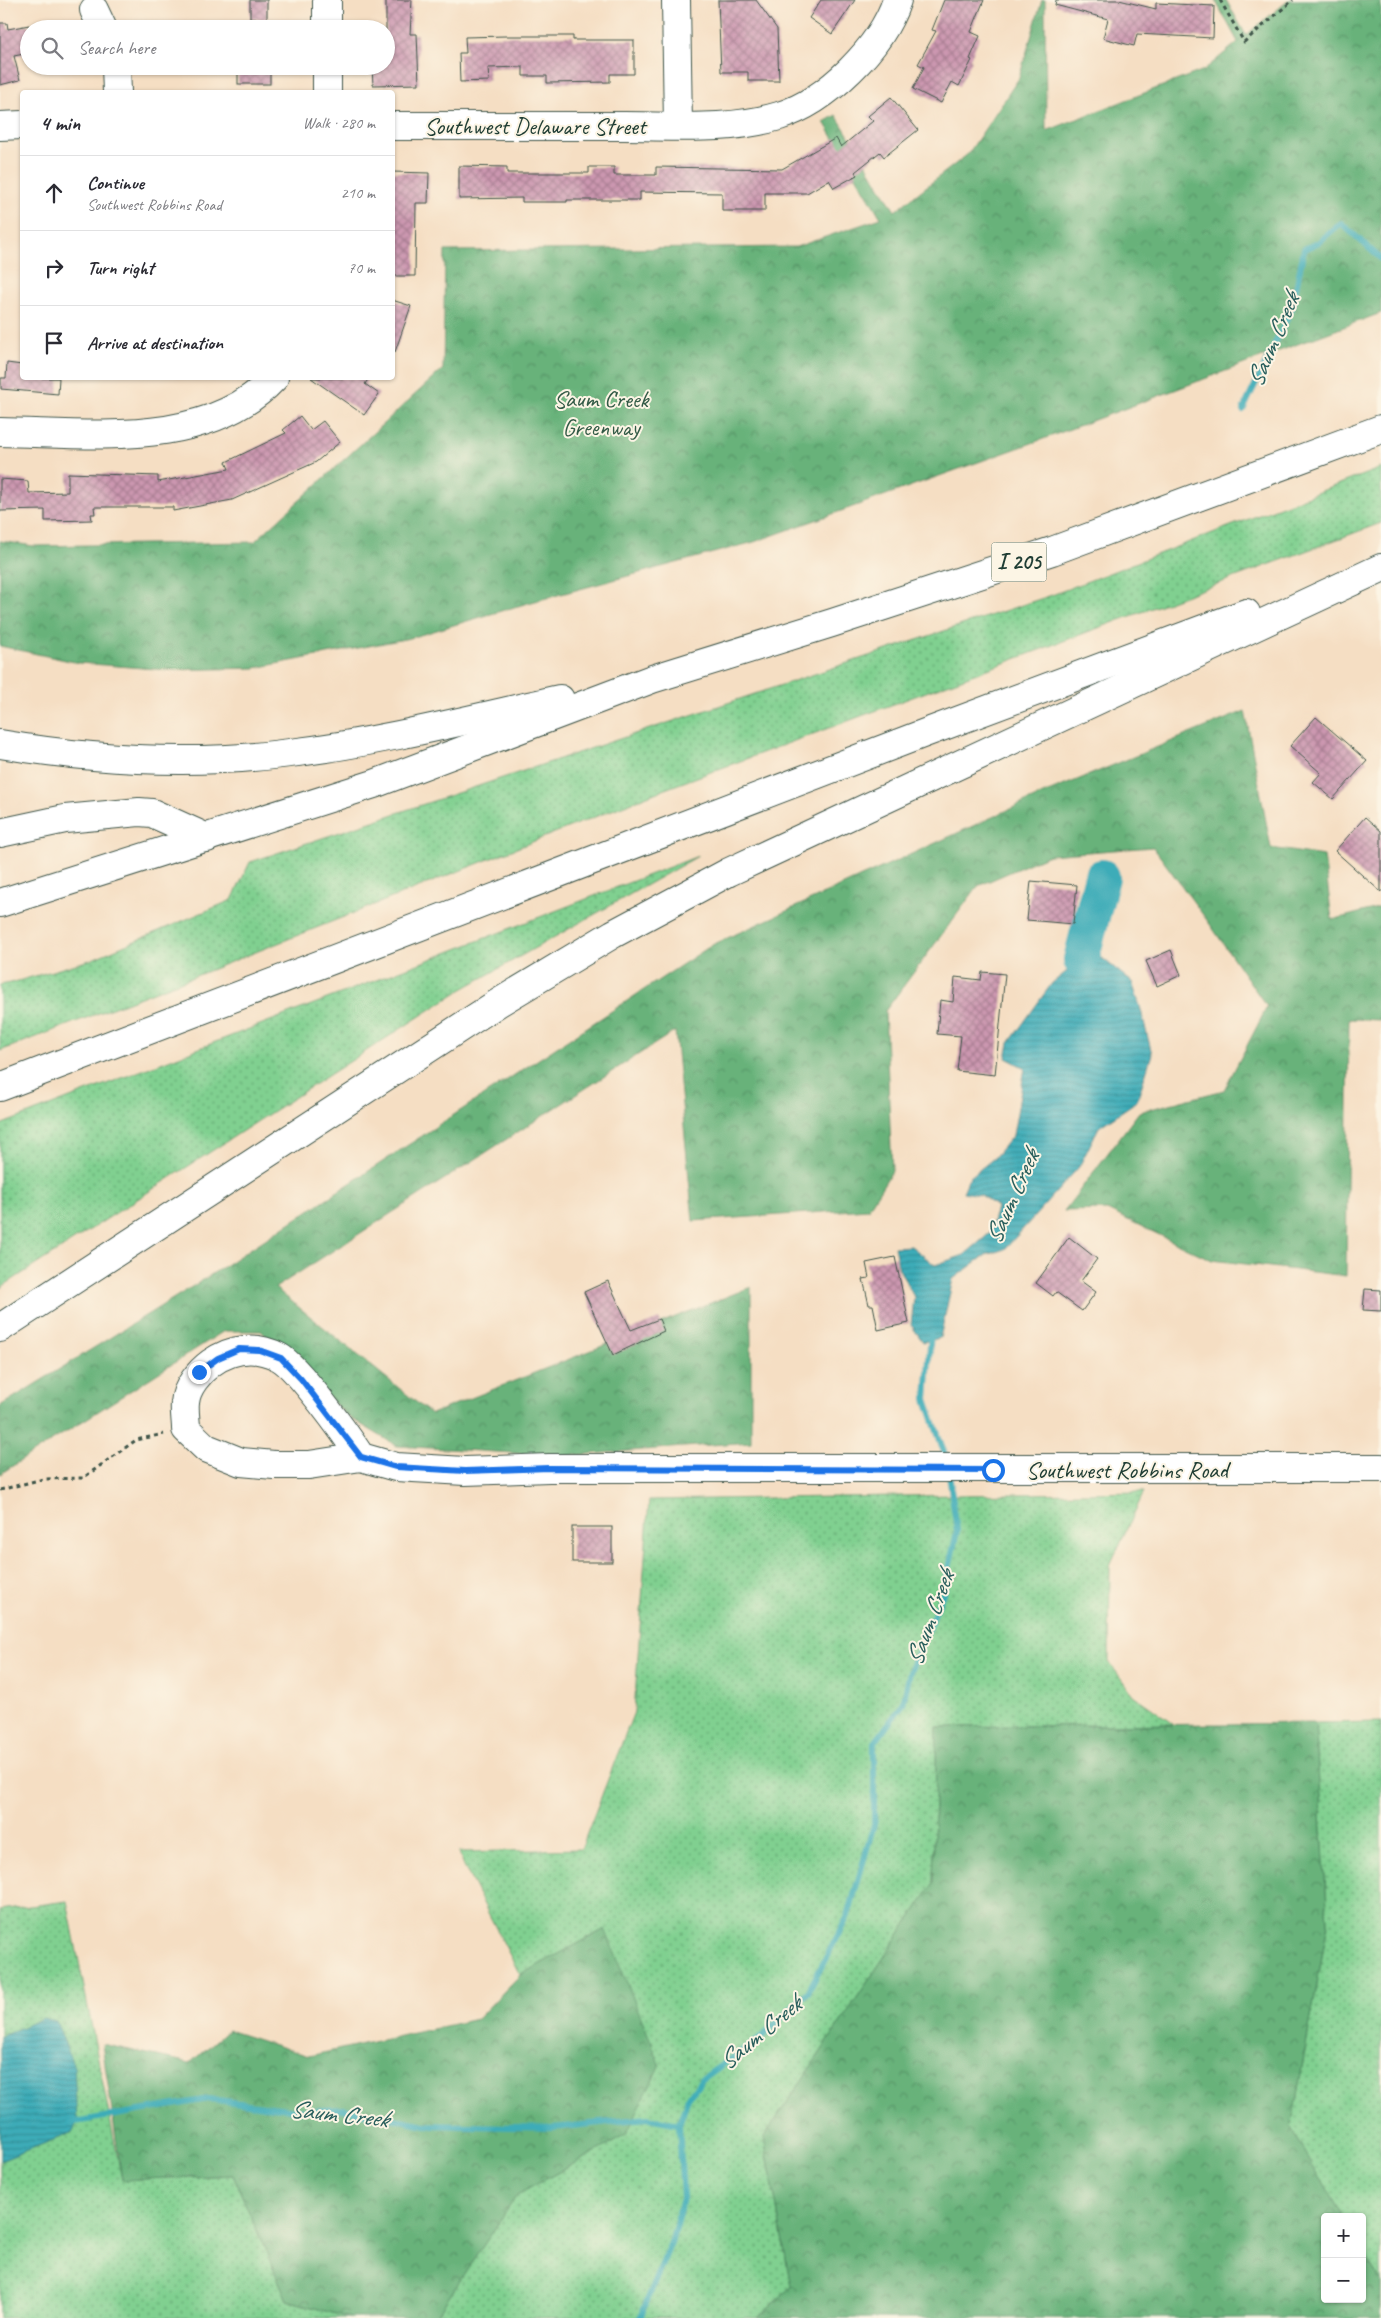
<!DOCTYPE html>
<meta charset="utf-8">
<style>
:root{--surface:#fff;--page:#f7f7f7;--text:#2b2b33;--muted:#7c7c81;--line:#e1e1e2}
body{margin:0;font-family:Caveat,sans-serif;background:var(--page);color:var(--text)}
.controls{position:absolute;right:15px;bottom:15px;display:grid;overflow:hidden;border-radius:5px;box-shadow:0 1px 4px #0004}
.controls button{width:45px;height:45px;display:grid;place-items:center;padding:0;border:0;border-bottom:1px solid var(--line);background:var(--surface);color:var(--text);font:25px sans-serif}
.stop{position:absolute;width:15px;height:15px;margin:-11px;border:4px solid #1a73e8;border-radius:50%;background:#fff}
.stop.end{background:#1a73e8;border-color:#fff;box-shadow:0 1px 5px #0008}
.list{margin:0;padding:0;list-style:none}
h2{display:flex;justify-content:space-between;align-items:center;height:65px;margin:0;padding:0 20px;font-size:21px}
h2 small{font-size:16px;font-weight:400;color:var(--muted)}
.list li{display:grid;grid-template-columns:32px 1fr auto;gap:15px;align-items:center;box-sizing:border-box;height:75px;padding:0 20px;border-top:1px solid var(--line)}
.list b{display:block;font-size:19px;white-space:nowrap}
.list p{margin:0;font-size:16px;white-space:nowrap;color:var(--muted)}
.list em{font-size:16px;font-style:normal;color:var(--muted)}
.icon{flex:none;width:28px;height:28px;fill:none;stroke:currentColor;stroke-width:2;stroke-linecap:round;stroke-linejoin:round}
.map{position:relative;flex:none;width:1381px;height:2318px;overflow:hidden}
.search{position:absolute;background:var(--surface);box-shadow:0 1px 4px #0004;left:20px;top:20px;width:375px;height:55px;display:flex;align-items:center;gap:12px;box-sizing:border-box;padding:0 18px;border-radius:28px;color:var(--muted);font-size:19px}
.panel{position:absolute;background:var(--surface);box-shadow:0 1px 4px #0004;left:20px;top:90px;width:375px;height:290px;border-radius:5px}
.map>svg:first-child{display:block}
.grass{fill:url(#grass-dots);stroke:#508662}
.forest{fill:url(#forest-crowns);stroke:#447857}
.water{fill:url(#water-rules);stroke:#2e7476}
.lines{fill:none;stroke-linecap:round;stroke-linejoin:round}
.stream{stroke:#3cacb8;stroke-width:6}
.river{stroke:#3cacb8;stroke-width:36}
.building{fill:url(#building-cross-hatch)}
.minor-casing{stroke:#3f5549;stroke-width:30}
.highway-casing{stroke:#3f5549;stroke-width:30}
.path{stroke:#3f5549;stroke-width:3;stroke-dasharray:4 4;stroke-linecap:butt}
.minor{stroke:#fff;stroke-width:28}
.highway{stroke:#fff;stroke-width:28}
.route{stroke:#1a73e8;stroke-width:6}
.labels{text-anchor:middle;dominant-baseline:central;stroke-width:4;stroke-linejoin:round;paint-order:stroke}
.shield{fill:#fcf5e5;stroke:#617469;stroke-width:1}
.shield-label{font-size:22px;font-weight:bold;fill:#1f3d34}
.street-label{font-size:24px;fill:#1f3d34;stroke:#fcf5e5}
.park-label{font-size:24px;fill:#325a46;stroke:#fcf5e5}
.water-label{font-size:25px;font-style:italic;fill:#285e5c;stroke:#fcf5e5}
</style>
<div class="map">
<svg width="1381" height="2318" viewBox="0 0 1381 2318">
<defs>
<pattern id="grass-dots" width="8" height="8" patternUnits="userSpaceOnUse" patternTransform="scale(1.25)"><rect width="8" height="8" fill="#80d090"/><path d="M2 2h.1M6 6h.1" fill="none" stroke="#68aa76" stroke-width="1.8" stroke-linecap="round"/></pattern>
<pattern id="forest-crowns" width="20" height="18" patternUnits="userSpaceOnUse" patternTransform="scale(1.25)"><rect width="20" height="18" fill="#68b27a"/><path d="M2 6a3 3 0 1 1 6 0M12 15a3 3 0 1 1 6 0" fill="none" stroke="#559265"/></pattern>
<pattern id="water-rules" width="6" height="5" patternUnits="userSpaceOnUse" patternTransform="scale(1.25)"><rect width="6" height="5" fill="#3cacb8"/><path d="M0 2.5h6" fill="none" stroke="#328d96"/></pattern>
<pattern id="building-cross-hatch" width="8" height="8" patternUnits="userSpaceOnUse" patternTransform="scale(1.25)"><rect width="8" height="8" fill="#cc97b0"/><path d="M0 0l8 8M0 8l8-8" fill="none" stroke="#a57c90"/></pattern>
</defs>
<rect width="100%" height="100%" fill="#fcf5e5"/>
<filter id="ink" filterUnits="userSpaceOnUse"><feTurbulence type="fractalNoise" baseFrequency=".02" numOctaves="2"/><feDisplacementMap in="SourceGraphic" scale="10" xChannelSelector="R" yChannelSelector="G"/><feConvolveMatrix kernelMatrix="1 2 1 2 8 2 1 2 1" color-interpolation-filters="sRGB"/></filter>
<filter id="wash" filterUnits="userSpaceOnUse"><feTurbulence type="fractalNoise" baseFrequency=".0096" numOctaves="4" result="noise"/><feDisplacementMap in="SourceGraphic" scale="20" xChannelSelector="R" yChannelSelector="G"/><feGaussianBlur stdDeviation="1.12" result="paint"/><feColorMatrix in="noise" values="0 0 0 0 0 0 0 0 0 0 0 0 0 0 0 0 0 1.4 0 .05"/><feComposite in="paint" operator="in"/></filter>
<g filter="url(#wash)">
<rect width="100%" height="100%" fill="#f5dec3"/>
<g class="grass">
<polygon points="1381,468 1381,523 665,789 198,975 0,1051 0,985 11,983 90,960 232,900 250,862 1052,595"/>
<polygon points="698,856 459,991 0,1288 0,1125"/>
<polygon points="1144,1492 1110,1565 1109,1662 1133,1695 1174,1724 937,1727 933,1884 764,2137 791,2287 757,2318 435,2318 517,2195 626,2135 605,1929 520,1975 463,1864 459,1852 581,1849 634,1712 649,1500"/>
<polygon points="1381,1722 1381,2282 1362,2250 1362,2217 1343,2217 1291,2128 1328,1923 1315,1723"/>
<polygon points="67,1901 122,2180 233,2175 287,2300 350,2318 0,2318 0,2161 73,2132 6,2033 0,2037 0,1910"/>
</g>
<g class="forest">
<polygon points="1042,0 1045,0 1046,131 1204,70 1238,42 1215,0 1226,0 1246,35 1289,0 1381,0 1381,313 1046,438 754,542 528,603 410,638 255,668 168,670 79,663 0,646 0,541 34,546 254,542 443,369 445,251 796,247 881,218 824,122 836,115 895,211 968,154 1019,78"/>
<polygon points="1245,711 1271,848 1324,856 1332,920 1381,907 1381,1020 1349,1019 1346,1276 1212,1260 1107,1210 1064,1211 1139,1112 1224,1090 1267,1007 1209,923 1153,847 1049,855 978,886 885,1011 892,1171 868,1209 693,1221 675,1031 275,1288 431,1414 751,1287 751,1442 562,1456 397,1446 347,1416 261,1331 224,1331 0,1474 0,1406 203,1280 712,945 1043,794"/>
<polygon points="1315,1723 1328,1923 1291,2128 1343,2217 1325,2217 1325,2299 1362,2299 1362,2250 1381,2282 1381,2318 757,2318 791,2287 764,2137 933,1884 937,1727"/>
<polygon points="605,1929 660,2064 626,2135 517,2195 435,2318 350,2318 287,2300 233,2175 122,2180 102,2044 190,2063 228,2030 309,2056 477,2019 520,1975"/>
</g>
<g class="water">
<polygon points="1096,953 1132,982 1140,1006 1152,1054 1137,1101 1099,1127 1079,1167 1005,1249 986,1255 953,1279 940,1338 923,1342 911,1325 914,1297 899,1269 894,1247 911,1246 935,1265 964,1255 990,1233 997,1207 981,1195 963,1192 969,1178 994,1158 1013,1135 1025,1068 1006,1058 1009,1043 1052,983 1081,960"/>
<polygon points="43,2018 56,2021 74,2067 77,2122 73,2132 0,2161 0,2037"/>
</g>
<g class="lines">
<g class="stream">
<polyline points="1243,410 1292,308 1304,249 1319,242 1341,223 1381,259"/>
<polyline points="931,1332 926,1399 947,1461"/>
<polyline points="69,2123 209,2099 304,2111 343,2109 426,2125 553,2128 648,2118 679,2124"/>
<polyline points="640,2318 672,2240 683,2198 679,2124 688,2098 701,2080 765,2034 808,1992 848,1916 874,1824 874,1744 903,1704 910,1672 944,1591 957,1531 949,1474"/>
</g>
<polyline class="river" points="1081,960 1102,877"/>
</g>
<g id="blocks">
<g class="building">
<rect x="250" y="0" width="17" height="19"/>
<polygon points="386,0 412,0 410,34 417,34 419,84 373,85 372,66 386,66"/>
<polygon points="718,0 756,0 777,29 779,81 748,81 748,72 721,72"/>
<polygon points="821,0 855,0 832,34 809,18"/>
<polygon points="944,0 984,0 971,32 980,36 970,59 972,60 959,86 952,82 941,103 913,89 924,67 918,64 936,31 932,30"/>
<polygon points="1056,0 1119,0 1156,9 1156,3 1214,6 1213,38 1137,34 1134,46 1103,38 1108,19 1055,5"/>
<polygon points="0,23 7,23 8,29 29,25 29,53 14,56 20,80 0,85"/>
<polygon points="506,36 573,36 573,40 634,40 634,74 610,74 610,82 547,83 547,76 523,76 523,67 488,68 489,81 460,82 459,53 466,53 465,37"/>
<rect x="238" y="66" width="32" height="18"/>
<polygon points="891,97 918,130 884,157 880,152 855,172 857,175 834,188 829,180 807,193 765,193 765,211 722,211 722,193 640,192 640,200 567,200 567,202 522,202 522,198 459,199 459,166 507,167 507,173 589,173 589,167 614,167 614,175 656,175 656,167 782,169 836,138 841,147 873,121 868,116"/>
<polygon points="392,172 429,173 428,203 416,203 415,276 392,276"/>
<polygon points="392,300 411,306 395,352 392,351"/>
<polygon points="7,363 22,365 22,378 59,378 58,394 1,389 1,378 6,378"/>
<polygon points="311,378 369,378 365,384 379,394 364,415"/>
<polygon points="300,416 311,430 323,421 340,442 316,462 232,500 173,511 173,507 94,507 95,514 91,514 92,520 45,521 45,510 0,511 0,479 28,481 29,493 68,492 68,473 158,476 158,482 229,469 226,462 286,433 283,430"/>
<polygon points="1316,717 1367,761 1333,799 1313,782 1321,773 1290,746"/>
<polygon points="1365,817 1381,831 1381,892 1335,851"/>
<polygon points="1031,881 1077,885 1073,924 1027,920"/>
<polygon points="1171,950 1181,975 1157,986 1146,961"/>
<polygon points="982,972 1005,974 995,1075 957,1071 961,1036 937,1034 940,1000 953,1002 955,977 981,980"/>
<polygon points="1069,1237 1097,1259 1081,1281 1096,1292 1082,1311 1056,1292 1053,1296 1036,1283"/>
<polygon points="895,1257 909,1323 878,1330 873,1305 869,1305 863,1279 869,1278 866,1263"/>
<polygon points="608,1281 631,1330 659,1319 664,1331 613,1355 584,1292"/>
<polygon points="1365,1289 1381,1290 1381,1311 1363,1310"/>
<rect x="572" y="1527" width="40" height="35"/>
</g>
</g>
</g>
<g filter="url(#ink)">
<use href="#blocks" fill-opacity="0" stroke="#3f5549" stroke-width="1"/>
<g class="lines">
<g class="minor-casing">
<g id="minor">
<polyline points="327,0 327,29"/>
<polyline points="676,0 678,126"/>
<polyline points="94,10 103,29"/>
<polyline points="116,66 117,92"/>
<polyline points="327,66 327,92"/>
<polyline points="0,126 22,125"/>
<path d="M392 126C470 126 547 126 624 126 675 126 730 131 779 116 827 101 881 48 897 0"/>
<path d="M0 432C89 433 207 450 274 378"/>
<polyline points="0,833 65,819 139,812 152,813 207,838"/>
<path d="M361 1457C347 1436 298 1367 279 1357 256 1345 232 1348 211 1363 200 1371 186 1387 185 1403 184 1411 186 1421 186 1429L206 1448 241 1462 274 1465H309L361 1457 396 1467 465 1471 549 1468H1381"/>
</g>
</g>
<g class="highway-casing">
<g id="highway">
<path d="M0 744C95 760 193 766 290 753 381 742 470 719 560 699"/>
<polyline points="0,903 374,784 652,679 832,623 1052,551 1381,429"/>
<polyline points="0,1087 925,733 1246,613"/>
<polyline points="0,1328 498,1003 613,934 729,872 1381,568"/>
</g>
</g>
<g class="path">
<polyline points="1220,0 1244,42 1293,0"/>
<polyline points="0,1490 43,1479 83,1478 136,1440 164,1434"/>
</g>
<use href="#minor" class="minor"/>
<use href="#highway" class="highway"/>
</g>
</g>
<g class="lines" filter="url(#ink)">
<polyline class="route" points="199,1372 218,1358 239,1349 259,1350 281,1358 301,1379 361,1457 396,1467 465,1471 549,1468 993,1470"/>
</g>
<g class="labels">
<rect class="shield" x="991.5" y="542.5" width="55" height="39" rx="4"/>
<g class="shield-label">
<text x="1019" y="562">I 205</text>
</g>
<g class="street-label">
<text x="535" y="126">Southwest Delaware Street</text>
<text x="1127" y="1470">Southwest Robbins Road</text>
</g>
<g class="park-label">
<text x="601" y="399">Saum Creek<tspan x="601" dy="28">Greenway</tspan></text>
</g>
<g class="water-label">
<text transform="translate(1273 340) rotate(-67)">Saum Creek</text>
<text transform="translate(1012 1197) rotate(-66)">Saum Creek</text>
<text transform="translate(930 1618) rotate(-70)">Saum Creek</text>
<text transform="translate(760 2033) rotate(-40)">Saum Creek</text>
<text transform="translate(339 2114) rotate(6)">Saum Creek</text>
</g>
</g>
</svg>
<div class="controls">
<button>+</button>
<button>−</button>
</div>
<div class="stop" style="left:993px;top:1470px"></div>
<div class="stop end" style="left:199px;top:1372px"></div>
<div class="search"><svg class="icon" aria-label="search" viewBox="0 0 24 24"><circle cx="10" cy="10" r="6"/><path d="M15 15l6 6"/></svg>Search here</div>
<section class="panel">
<h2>4 min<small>Walk · 280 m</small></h2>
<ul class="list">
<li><svg class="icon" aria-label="ahead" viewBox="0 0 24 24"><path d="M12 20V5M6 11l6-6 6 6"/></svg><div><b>Continue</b><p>Southwest Robbins Road</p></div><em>210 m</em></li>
<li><svg class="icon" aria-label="right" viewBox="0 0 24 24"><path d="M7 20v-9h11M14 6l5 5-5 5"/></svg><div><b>Turn right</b></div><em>70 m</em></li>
<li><svg class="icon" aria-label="arrive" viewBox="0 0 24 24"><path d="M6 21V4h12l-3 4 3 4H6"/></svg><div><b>Arrive at destination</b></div></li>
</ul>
</section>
</div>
